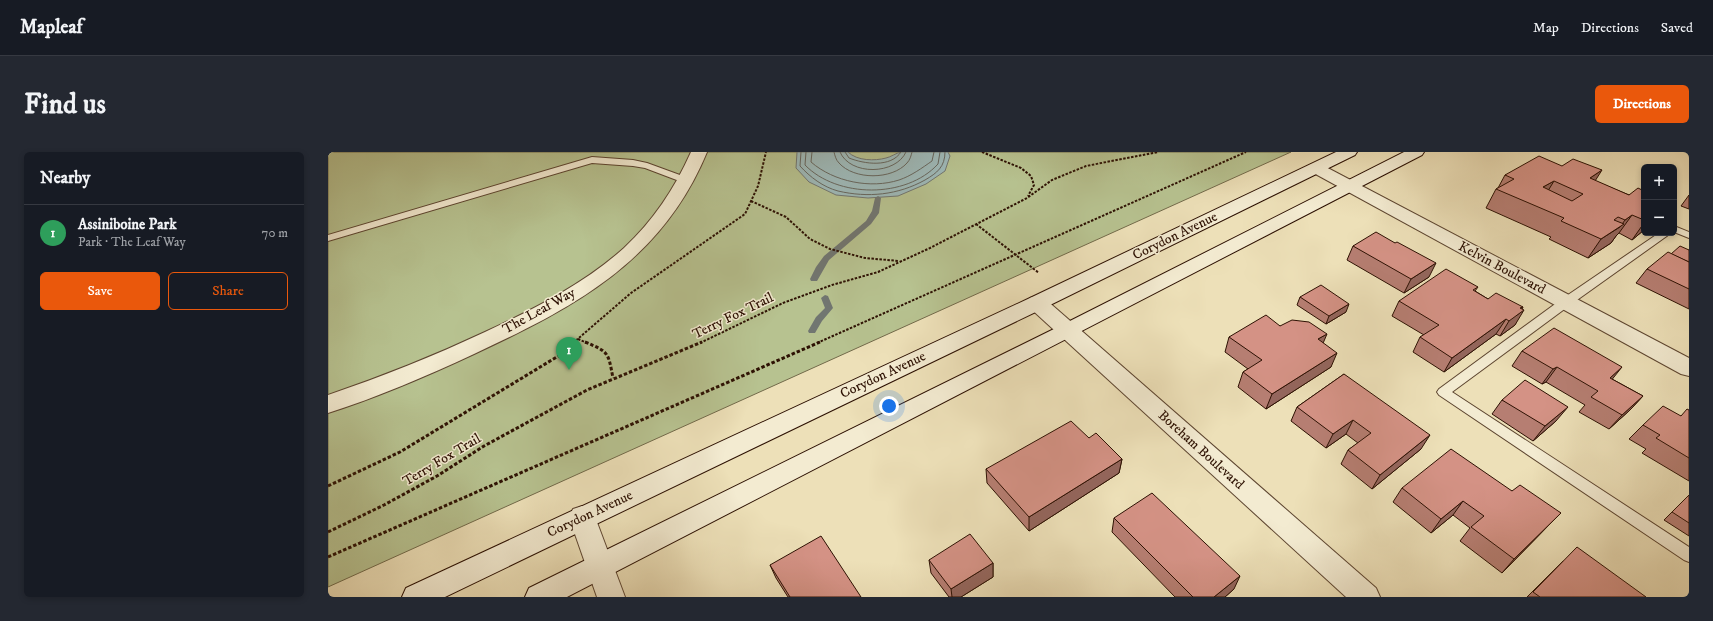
<!DOCTYPE html>
<meta charset="utf-8">
<style>
:root{--surface:#171b24;--page:#242831;--text:#f1f3f6;--muted:#9ea1a6;--line:#363941;--accent:#ea580c}
body{margin:0;font-family:"IM FELL DW Pica",serif;background:var(--page);color:var(--text)}
.controls{position:absolute;right:12px;top:12px;display:grid;overflow:hidden;border-radius:6px;box-shadow:0 2px 6px #0003}
.controls button{width:36px;height:36px;display:grid;place-items:center;padding:0;border:0;border-bottom:1px solid var(--line);background:var(--surface);color:var(--text);font:20px sans-serif}
.you{position:absolute;left:561px;top:254px;width:14px;height:14px;margin:-10px;border:3px solid #fff;border-radius:50%;background:#1a73e8;box-shadow:0 0 0 6px #1a73e833}
.badge{display:grid;place-items:center;width:26px;height:26px;border-radius:50%;background:var(--accent);color:#fff;font-size:13px;font-weight:700}
.pin{position:absolute;translate:-50% -33px;filter:drop-shadow(0 1px 2px #0008)}
.pin::after{content:'';position:absolute;top:21px;width:14px;height:12px;background:inherit;clip-path:polygon(0 0,100% 0,50% 100%)}
.list{margin:0;padding:0;list-style:none}
h2{display:flex;justify-content:space-between;align-items:center;height:52px;margin:0;padding:0 16px;font-size:17px}
h2 small{font-size:13px;font-weight:400;color:var(--muted)}
.list li{display:grid;grid-template-columns:26px 1fr auto;gap:12px;align-items:center;box-sizing:border-box;height:56px;padding:0 16px;border-top:1px solid var(--line)}
.list b{display:block;font-size:15px;white-space:nowrap}
.list p{margin:0;font-size:13px;white-space:nowrap;color:var(--muted)}
.list em{font-size:13px;font-style:normal;color:var(--muted)}
.actions{display:flex;gap:8px;padding:12px 16px}
.actions a{flex:1;padding:9px 0;border:1px solid var(--accent);border-radius:6px;text-align:center;font-size:14px;color:var(--accent)}
.actions .main{background:var(--accent);color:#fff}
.map{position:relative;flex:none;width:1361px;height:445px;overflow:hidden;border-radius:6px}
header{display:flex;align-items:center;gap:24px;box-sizing:border-box;height:56px;padding:0 20px;background:var(--surface);border-bottom:1px solid var(--line)}
header strong{font-size:19px}
nav{display:flex;gap:22px;margin-inline-start:auto;font-size:14px}
.intro{display:flex;align-items:center;justify-content:space-between;box-sizing:border-box;height:96px;padding:0 24px}
h1{margin:0;font-size:28px}
.button{padding:10px 18px;border-radius:6px;background:var(--accent);color:#fff;font-size:14px;font-weight:700}
main{display:flex;gap:24px;padding:0 24px}
aside{flex:1;background:var(--surface);border-radius:6px;box-shadow:0 2px 6px #0003}
.map>svg:first-child{display:block}
.green{fill:#b7c290;stroke:#726a4a}
.water{fill:#9ebaba;stroke:#717671}
.lines{fill:none;stroke-linecap:round;stroke-linejoin:round}
.shore{stroke:#66665e;stroke-width:1}
.stream{fill:#717671;fill-rule:evenodd}
.service-casing{stroke:#5d4530;stroke-width:2}
.minor-casing{stroke:#5d4530;stroke-width:2}
.secondary-casing{stroke:#2d1103;stroke-width:2}
.path-far1{stroke:#2d1103;stroke-width:2;stroke-dasharray:2.5 1.5;stroke-linecap:butt}
.path{stroke:#2d1103;stroke-width:3;stroke-dasharray:3.5 2;stroke-linecap:butt}
.service{fill:#f3ebd1;fill-rule:evenodd}
.minor{fill:#f3ebd1;fill-rule:evenodd}
.secondary{fill:#f3ebd1;fill-rule:evenodd}
.wall{fill:#b67e72;stroke:#2d1103}
.shaded-wall{fill:#94665d;stroke:#2d1103}
.building{fill:#d49285;stroke:#2d1103;fill-rule:evenodd}
.labels{text-anchor:middle;dominant-baseline:central;stroke-width:3;stroke-linejoin:round;paint-order:stroke}
.street-label{font-size:14px;fill:#2d1103;stroke:#f3ebd1}
</style>
<header>
<strong>Mapleaf</strong>
<nav><a>Map</a><a>Directions</a><a>Saved</a></nav>
</header>
<div class="intro"><h1>Find us</h1><a class="button">Directions</a></div>
<main>
<aside>
<h2>Nearby<small></small></h2>
<ul class="list">
<li><span class="badge" style="background:#2e9e5b">1</span><div><b>Assiniboine Park</b><p>Park · The Leaf Way</p></div><em>70 m</em></li>
</ul>
<div class="actions"><a class="main">Save</a><a>Share</a></div>
</aside>
<div class="map">
<svg width="1361" height="445" viewBox="0 0 1361 445">
<rect width="100%" height="100%" fill="#ede0b8"/>
<filter id="stains"><feTurbulence type="fractalNoise" baseFrequency=".005" numOctaves="4"/><feColorMatrix values="0 0 0 0 .2 0 0 0 0 .09 0 0 0 0 .02 0 0 0 .5 -.17"/></filter>
<radialGradient id="worn" r=".72"><stop offset=".6" stop-color="#630" stop-opacity="0"/><stop offset="1" stop-color="#630" stop-opacity=".3"/></radialGradient>
<polygon class="green" points="0,0 963,0 0,435"/>
<path class="water" d="M469 0H520C529 9 547 9 558 6 563 5 568 1 573 0 586 0 606 0 620 0L622 4 617 19 598 32 570 44 540 46 508 43 481 30 468 16Z"/>
<g class="lines">
<g class="shore">
<path d="M473 0 472 14C482 25 495 35 510 39 540 46 570 43 597 28 609 21 617 15 617 0"/>
<path d="M478 0 477 13C509 46 578 47 610 12L612 0"/>
<path d="M484 0 483 10C506 30 543 37 571 28 583 24 594 16 604 9L606 0"/>
<path d="M506 0C507 4 508 8 511 11 526 28 564 28 579 11 582 8 583 4 584 0"/>
<path d="M512 0C522 24 568 23 578 0"/>
<path d="M517 0 521 6C536 12 563 16 573 0"/>
</g>
<g class="stream">
<polygon points="550,44 553,46 551,61 543,72 501,108 489,129 483,129 482,127 488,115 496,104 538,69 544,59 547,46"/>
<polygon points="497,143 500,144 505,156 494,169 487,181 481,181 480,179 488,165 497,156 493,146"/>
</g>
<g class="service-casing">
<g id="service">
<polygon points="264,5 305,8 319,11 360,26 362,28 360,30 354,30 317,16 305,14 264,11 0,89 0,83"/>
<polygon points="1346,74 1361,80 1361,86 1346,80"/>
<polygon points="1331,81 1343,81 1242,153 1124,240 1361,395 1361,410 1356,408 1111,243 1109,240 1111,237 1234,147"/>
</g>
</g>
<g class="minor-casing">
<g id="minor">
<path d="M363 0H379C334 109 247 155 146 202 99 224 50 245 0 261V243C53 225 106 204 157 180 206 157 256 132 296 96 325 69 347 36 363 0Z"/>
<polygon points="988,11 994,13 1361,206 1361,224 1353,222 982,19 980,16 982,13"/>
<polygon points="709,144 716,146 1048,436 1052,445 1018,445 702,156 699,151 702,146"/>
<polygon points="254,354 263,357 267,365 297,445 269,445 241,365 245,357"/>
</g>
</g>
<g class="secondary-casing">
<g id="secondary">
<polygon points="1008,0 1029,0 1027,3 716,156 117,445 74,445 78,436 702,146"/>
<polygon points="1076,0 1096,0 1094,3 239,445 197,445 201,436 732,174"/>
</g>
</g>
<g class="path-far1">
<polyline points="654,0 693,16 703,24 706,33 700,44"/>
<polyline points="423,49 458,65 482,87 502,97 537,106 571,109"/>
<polyline points="648,72 711,121"/>
<polyline points="250,187 259,191"/>
<polyline points="245,191 303,141 417,62 430,34 438,0"/>
<polyline points="372,191 455,151 504,133 550,120 602,96 699,46 724,28 758,14 830,0"/>
<polyline points="489,191 918,0"/>
</g>
<g class="path">
<path d="M257 190C281 200 280 200 285 226"/>
<polyline points="0,334 72,300 232,203 247,190"/>
<polyline points="0,380 56,353 109,324 156,294 259,238 374,190"/>
<polyline points="0,405 492,190"/>
</g>
<use href="#service" class="service"/>
<use href="#minor" class="minor"/>
<use href="#secondary" class="secondary"/>
</g>
<g class="wall">
<polygon points="1177,23 1267,29 1301,43 1316,39 1316,78 1304,88 1291,81 1288,84 1283,91 1260,106 1221,87 1223,85 1158,56 1168,37 1170,36"/>
<polygon points="1361,43 1361,57 1353,54"/>
<polygon points="1067,91 1101,125 1076,141 1019,108 1025,94"/>
<polygon points="1361,98 1361,157 1308,131 1319,117 1343,102"/>
<polygon points="1150,135 1147,139 1160,147 1195,155 1187,173 1172,184 1168,182 1116,220 1085,200 1092,185 1096,183 1064,164 1071,149"/>
<polygon points="972,145 1018,160 998,172 969,153"/>
<polygon points="952,174 995,191 1003,215 938,257 910,235 915,220 920,217 897,200 901,185"/>
<polygon points="1194,199 1284,227 1315,244 1302,258 1281,277 1251,260 1257,253 1218,230 1214,232 1184,214"/>
<polygon points="1016,222 1093,297 1044,337 1013,312 1020,298 1030,291 1018,282 998,296 963,269 969,255"/>
<polygon points="1174,248 1228,269 1205,289 1164,262"/>
<polygon points="1361,258 1361,329 1314,301 1318,297 1301,287 1315,273 1353,264"/>
<polygon points="761,286 794,307 791,321 701,379 659,331 658,317"/>
<polygon points="1074,336 1184,339 1233,361 1220,374 1174,421 1132,389 1142,376 1125,363 1103,381 1065,350"/>
<polygon points="1361,343 1361,384 1336,368"/>
<polygon points="786,366 906,437 897,445 847,445 784,380"/>
<polygon points="601,408 665,411 665,425 633,445 621,445 603,421"/>
<polygon points="1235,409 1318,445 1199,445"/>
<polygon points="442,413 533,445 460,445 448,426"/>
</g>
<g class="shaded-wall">
<polygon points="1274,18 1262,37 1262,26"/>
<polygon points="1226,29 1215,47 1215,35"/>
<polygon points="1304,63 1291,81 1288,84 1283,91 1260,106 1273,87 1292,75 1297,68"/>
<polygon points="1316,71 1316,78 1304,88"/>
<polygon points="1108,111 1101,125 1076,141 1083,127"/>
<polygon points="1021,152 1018,160 998,172 1001,164"/>
<polygon points="1195,155 1189,163 1196,158 1187,173 1172,184 1181,169 1192,156"/>
<polygon points="1178,167 1168,182 1116,220 1124,206"/>
<polygon points="999,182 993,196 990,187"/>
<polygon points="1009,201 1003,215 938,257 944,242"/>
<polygon points="1229,215 1218,230 1214,232 1225,217"/>
<polygon points="1294,215 1282,230 1282,226"/>
<polygon points="1315,244 1302,258 1281,277 1294,263"/>
<polygon points="1240,255 1228,269 1205,289 1217,274"/>
<polygon points="1025,268 1018,282 998,296 1005,282"/>
<polygon points="1102,283 1093,297 1044,337 1052,323"/>
<polygon points="794,307 791,321 701,379 701,365"/>
<polygon points="1135,349 1125,363 1103,381 1113,367"/>
<polygon points="1233,361 1220,374 1174,421 1186,407"/>
<polygon points="665,411 665,425 633,445 624,445 623,437"/>
<polygon points="912,424 906,437 897,445 886,445"/>
</g>
<g class="building">
<path d="M1211 4 1234 14 1245 7 1274 18 1262 26 1301 43 1310 36 1316 39V68L1304 63 1297 68 1290 65 1286 68 1296 72 1273 87 1233 69 1236 66 1168 37 1186 27 1177 23ZM1226 29 1255 42 1244 49 1215 35Z"/>
<polygon points="1048,80 1067,91 1069,90 1108,111 1083,127 1025,94"/>
<polygon points="1352,94 1361,98 1361,110 1343,102"/>
<polygon points="1340,100 1361,110 1361,137 1319,117"/>
<polygon points="1118,117 1150,135 1145,138 1160,147 1168,141 1195,155 1192,156 1196,158 1181,169 1178,167 1124,206 1092,185 1111,173 1071,149"/>
<polygon points="993,133 1021,152 1001,164 972,145"/>
<polygon points="938,163 952,174 964,168 981,170 999,182 990,187 1009,201 944,242 915,220 934,208 901,185"/>
<polygon points="1226,176 1294,215 1282,226 1315,244 1294,263 1263,245 1270,239 1229,215 1225,217 1194,199"/>
<polygon points="1016,222 1102,283 1052,323 1020,298 1043,281 1025,268 1005,282 969,255"/>
<polygon points="1197,228 1240,255 1217,274 1174,248"/>
<polygon points="1335,254 1353,264 1359,257 1361,258 1361,306 1328,286 1332,283 1315,273"/>
<polygon points="743,269 761,286 768,281 794,307 701,365 658,317"/>
<polygon points="1123,297 1184,339 1192,333 1233,361 1186,407 1143,375 1156,364 1135,349 1113,367 1074,336"/>
<polygon points="824,341 912,424 886,445 865,445 786,366"/>
<polygon points="1361,343 1361,371 1344,360"/>
<polygon points="642,382 665,411 623,437 601,408"/>
<polygon points="493,384 533,445 462,445 442,413"/>
<polygon points="1249,395 1318,445 1212,445 1205,440"/>
</g>
<g class="labels">
<g class="street-label">
<text transform="translate(847 84) rotate(-26)">Corydon Avenue</text>
<text transform="translate(1174 116) rotate(28)">Kelvin Boulevard</text>
<text transform="translate(211 159) rotate(-29)">The Leaf Way</text>
<text transform="translate(405 164) rotate(-26)">Terry Fox Trail</text>
<text transform="translate(555 223) rotate(-25)">Corydon Avenue</text>
<text transform="translate(873 298) rotate(42)">Boreham Boulevard</text>
<text transform="translate(114 308) rotate(-31)">Terry Fox Trail</text>
<text transform="translate(262 362) rotate(-25)">Corydon Avenue</text>
</g>
</g>
<rect width="100%" height="100%" filter="url(#stains)"/>
<rect width="100%" height="100%" fill="url(#worn)"/>
</svg>
<div class="controls">
<button>+</button>
<button>−</button>
</div>
<div class="you"></div>
<div class="pin badge" style="left:241px;top:218px;background:#2e9e5b">1</div>
</div>
</main>
